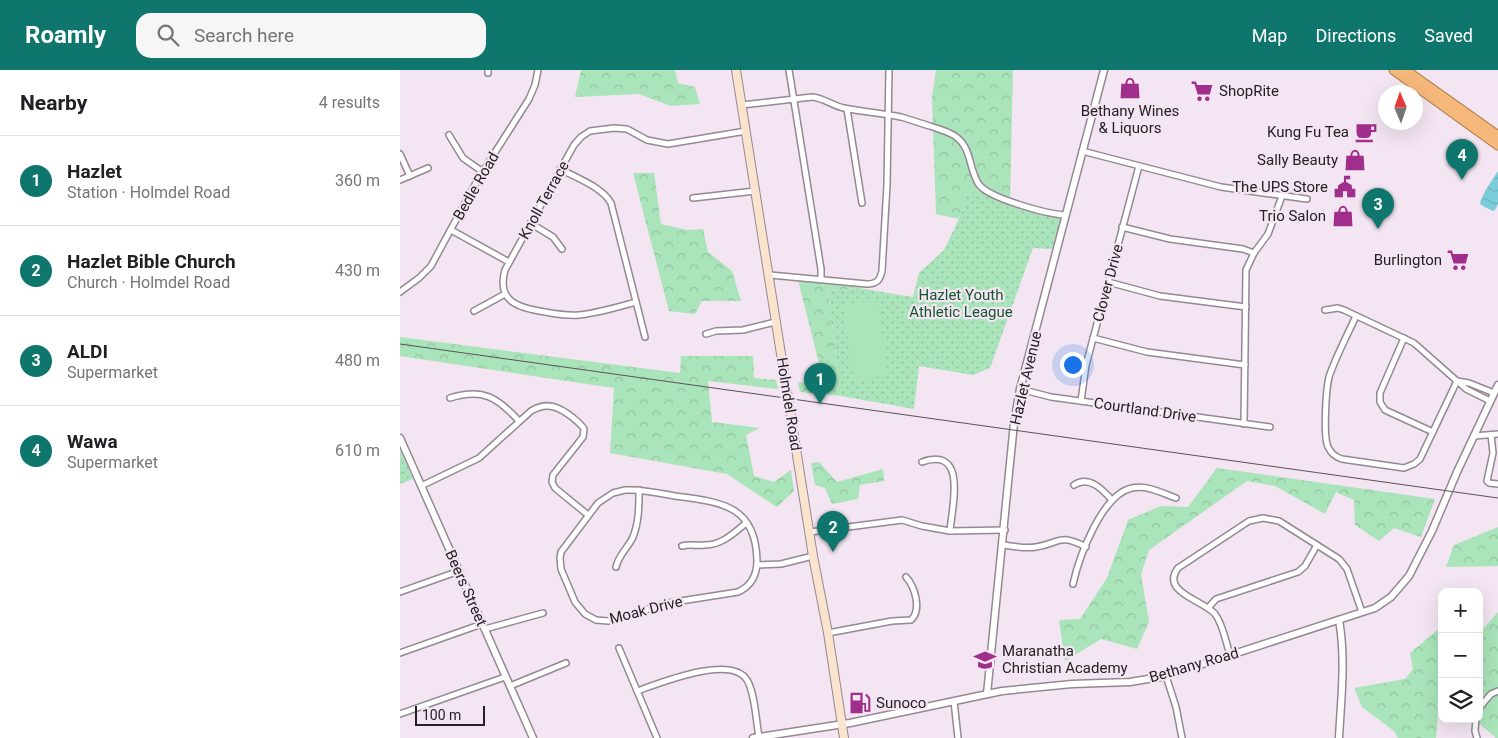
<!DOCTYPE html>
<meta charset="utf-8">
<style>
:root{--surface:#fff;--page:#f6f6f6;--text:#202124;--muted:#757577;--line:#e0e0e0;--accent:#0f766e}
body{margin:0;font-family:Roboto,sans-serif;background:var(--page);color:var(--text)}
.controls{position:absolute;right:15px;bottom:15px;display:grid;overflow:hidden;border-radius:10px;box-shadow:0 5px 20px #0002}
.controls button{width:45px;height:45px;display:grid;place-items:center;padding:0;border:0;border-bottom:1px solid var(--line);background:var(--surface);color:var(--text);font:25px sans-serif}
.compass{position:absolute;left:978px;top:15px;width:45px;height:45px;border-radius:50%;background:var(--surface);box-shadow:0 5px 20px #0002;rotate:358deg}
.scale{position:absolute;left:15px;bottom:12px;width:70px;box-sizing:border-box;padding-left:5px;border:2px solid #262126;border-top:0;font-size:14px;line-height:18px;white-space:nowrap;color:#262126;-webkit-text-stroke:4px #f3e5f1;paint-order:stroke}
.you{position:absolute;left:672px;top:294px;width:18px;height:18px;margin:-12px;border:4px solid #fff;border-radius:50%;background:#1a73e8;box-shadow:0 0 0 8px #1a73e833}
.badge{display:grid;place-items:center;width:32px;height:32px;border-radius:50%;background:var(--accent);color:#fff;font-size:16px;font-weight:700}
.pin{position:absolute;translate:-50% -41px;filter:drop-shadow(0 1px 2px #0008)}
.pin::after{content:'';position:absolute;top:26px;width:18px;height:15px;background:inherit;clip-path:polygon(0 0,100% 0,50% 100%)}
.list{margin:0;padding:0;list-style:none}
h2{display:flex;justify-content:space-between;align-items:center;height:65px;margin:0;padding:0 20px;font-size:21px}
h2 small{font-size:16px;font-weight:400;color:var(--muted)}
.list li{display:grid;grid-template-columns:32px 1fr auto;gap:15px;align-items:center;box-sizing:border-box;height:90px;padding:0 20px;border-top:1px solid var(--line)}
.list b{display:block;font-size:19px;white-space:nowrap}
.list p{margin:0;font-size:16px;white-space:nowrap;color:var(--muted)}
.list em{font-size:16px;font-style:normal;color:var(--muted)}
.icon{flex:none;width:28px;height:28px;fill:none;stroke:currentColor;stroke-width:2;stroke-linecap:round;stroke-linejoin:round}
.map{position:relative;flex:none;width:1098px;height:668px;overflow:hidden}
header{display:flex;align-items:center;gap:30px;box-sizing:border-box;height:70px;padding:0 25px;background:var(--accent);color:#fff}
header strong{font-size:24px}
nav{display:flex;gap:28px;margin-inline-start:auto;font-size:18px}
.search{width:350px;height:45px;background:var(--page);display:flex;align-items:center;gap:12px;box-sizing:border-box;padding:0 18px;border-radius:15px;color:var(--muted);font-size:19px}
main{display:flex}
aside{flex:1;background:var(--surface)}
.map>svg:first-child{display:block}
.grass{fill:url(#grass-dots)}
.forest{fill:url(#forest-crowns)}
.garden{fill:#aae4ba}
.water{fill:url(#water-waves)}
.lines{fill:none;stroke-linecap:round;stroke-linejoin:round}
.minor-casing{stroke:#958894;stroke-width:8}
.tertiary-casing{stroke:#958894;stroke-width:9}
.secondary-casing{stroke:#958894;stroke-width:10}
.trunk-casing{stroke:#ab7746;stroke-width:11}
.minor{stroke:#fff;stroke-width:5}
.tertiary{stroke:#fff;stroke-width:6}
.secondary{stroke:#fbe4cd;stroke-width:8}
.trunk{stroke:#f6b77a;stroke-width:9}
.rail{stroke:#5a535a;stroke-width:1}
.labels{text-anchor:middle;dominant-baseline:central;stroke-width:4.5;stroke-linejoin:round;paint-order:stroke}
.poi-label{font-size:15px;fill:#262126;stroke:#f3e5f1;text-anchor:end}
.street-label{font-size:15px;fill:#262126;stroke:#f3e5f1}
.park-label{font-size:15px;fill:#15552f;stroke:#f3e5f1}
</style>
<header>
<strong>Roamly</strong>
<div class="search"><svg class="icon" aria-label="search" viewBox="0 0 24 24"><circle cx="10" cy="10" r="6"/><path d="M15 15l6 6"/></svg>Search here</div>
<nav><a>Map</a><a>Directions</a><a>Saved</a></nav>
</header>
<main>
<aside>
<h2>Nearby<small>4 results</small></h2>
<ul class="list">
<li><span class="badge">1</span><div><b>Hazlet</b><p>Station · Holmdel Road</p></div><em>360 m</em></li>
<li><span class="badge">2</span><div><b>Hazlet Bible Church</b><p>Church · Holmdel Road</p></div><em>430 m</em></li>
<li><span class="badge">3</span><div><b>ALDI</b><p>Supermarket</p></div><em>480 m</em></li>
<li><span class="badge">4</span><div><b>Wawa</b><p>Supermarket</p></div><em>610 m</em></li>
</ul>
</aside>
<div class="map">
<svg width="1098" height="668" viewBox="0 0 1098 668">
<defs>
<pattern id="grass-dots" width="8" height="8" patternUnits="userSpaceOnUse" patternTransform="scale(1.25)"><rect width="8" height="8" fill="#aae4ba"/><path d="M2 2h.1M6 6h.1" fill="none" stroke="#92c3a0" stroke-width="1.8" stroke-linecap="round"/></pattern>
<pattern id="forest-crowns" width="20" height="18" patternUnits="userSpaceOnUse" patternTransform="scale(1.25)"><rect width="20" height="18" fill="#aae4ba"/><path d="M2 6a3 3 0 1 1 6 0M12 15a3 3 0 1 1 6 0" fill="none" stroke="#92c3a0"/></pattern>
<pattern id="water-waves" width="16" height="10" patternUnits="userSpaceOnUse" patternTransform="scale(1.25)"><rect width="16" height="10" fill="#7ccddc"/><path d="M0 5q4-4 8 0t8 0" fill="none" stroke="#6bb0bd"/></pattern>
</defs>
<rect width="100%" height="100%" fill="#f3e5f1"/>
<g class="grass">
<polygon points="577,119 610,132 647,141 661,149 652,179 633,178 590,298 573,305 519,296 514,339 441,326 428,221 458,218 513,227 519,203 544,180 559,149 565,128"/>
<polygon points="0,379 13,409 0,414"/>
</g>
<g class="forest">
<polygon points="181,0 275,0 278,13 295,17 300,34 271,36 239,24 175,27"/>
<polygon points="536,0 613,0 610,132 577,119 565,128 559,149 536,144 532,27"/>
<polygon points="233,103 254,103 261,154 287,160 303,159 308,182 332,201 341,231 302,231 295,244 269,241"/>
<polygon points="397,206 477,216 428,221 441,326 400,322 398,312 413,313 422,305"/>
<polygon points="0,267 280,303 281,286 353,286 354,308 376,310 378,319 308,311 312,352 360,358 346,365 354,406 374,412 391,400 394,421 377,437 327,404 210,383 214,318 0,286"/>
<polygon points="419,392 437,412 483,399 484,411 460,415 458,429 432,434 425,418 415,415 411,393"/>
<polygon points="817,398 1035,429 1021,467 994,458 979,471 955,455 954,430 936,422 925,444 875,416 847,411 749,480 741,504 749,552 737,579 701,569 665,591 659,550 680,549 707,508 728,450 761,436 788,437"/>
<polygon points="1098,457 1098,496 1046,497 1054,475"/>
<polygon points="1098,542 1098,668 1096,668 1074,649 1079,649 1079,559 1083,559"/>
<polygon points="1040,558 1042,558 1042,644 1038,644 1036,668 998,668 994,661 962,637 954,618 1005,609 1013,599 1010,583"/>
</g>
<polygon class="garden" points="477,230 488,306 454,310 443,234"/>
<polygon class="water" points="1098,101 1098,134 1095,140 1093,141 1081,135 1080,133 1085,121"/>
<g class="lines">
<g class="minor-casing">
<g id="minor">
<polyline points="389,0 421,199 421,209"/>
<polyline points="88,3 88,0"/>
<path d="M342 35 412 27C424 28 433 36 444 38 463 42 482 43 501 47 511 50 520 53 530 56 538 59 547 61 555 66 572 78 568 96 578 113 586 128 648 144 665 145"/>
<polyline points="447,39 462,133"/>
<polyline points="49,65 63,88 83,102"/>
<polyline points="682,81 821,117 907,129"/>
<polyline points="0,84 10,106"/>
<path d="M160 99C177 108 202 117 211 133L245 267"/>
<polyline points="0,110 28,98"/>
<polyline points="293,128 355,121"/>
<polyline points="130,153 153,167 162,179"/>
<polyline points="722,157 770,169 843,179 854,183"/>
<polyline points="51,160 109,192"/>
<path d="M370 205 467 214C477 214 480 210 482 201L487 115 489 0"/>
<polyline points="708,212 760,226 846,237"/>
<polyline points="0,222 19,208 31,196 78,109 129,29 135,15 138,0"/>
<path d="M236 232C218 237 198 243 179 245 168 246 156 244 145 242 119 238 96 232 105 200L174 75 181 67 190 61 214 58 227 59 247 70 268 74 346 61"/>
<polyline points="925,240 938,238 944,240 1014,273 1066,319 1090,331"/>
<polyline points="74,241 105,224"/>
<path d="M956 246C947 266 936 286 929 307 926 319 923 366 928 377 931 383 935 387 942 389L1004 398 1014 394 1020 389 1057 311"/>
<polyline points="306,264 316,261 343,260 375,252"/>
<polyline points="693,268 747,282 845,295"/>
<polyline points="1004,268 980,323 980,332 985,340 1033,362"/>
<polyline points="1057,311 1069,313 1094,323"/>
<polyline points="620,319 651,327 870,357"/>
<path d="M50 328C83 318 97 327 119 351"/>
<polyline points="681,331 686,295 739,96"/>
<polyline points="844,354 846,200 854,183 868,164 882,126"/>
<polyline points="1091,365 1093,383 1087,411 1089,413 1098,414"/>
<polyline points="1074,366 1098,364"/>
<path d="M522 392C568 376 552 436 550 461"/>
<path d="M674 415C689 405 702 419 712 430"/>
<path d="M21 416 79 388 131 341C147 331 159 337 172 347 177 351 181 354 184 359L183 367 153 405 152 412 155 418 188 445"/>
<path d="M225 420C242 419 259 423 275 426 321 432 356 435 357 491 357 506 351 516 338 522L268 533 208 551 196 550 185 544 175 532 161 499 160 488 161 482 198 433 213 423Z"/>
<polyline points="410,462 502,450 522,456 550,461 605,460"/>
<path d="M603 475C614 476 625 479 636 477 661 473 658 463 686 477"/>
<path d="M282 476C290 474 296 476 305 475 322 475 334 463 346 453"/>
<polyline points="357,495 381,494 413,486"/>
<path d="M216 497C219 484 228 478 233 467 239 452 239 436 239 420"/>
<path d="M673 514C679 487 702 424 732 418 748 415 762 423 776 428"/>
<polyline points="0,522 59,501"/>
<polyline points="808,538 816,529 898,502 905,496 917,475"/>
<polyline points="85,559 143,543"/>
<path d="M428 563 492 551 511 550C522 540 515 517 506 507"/>
<polyline points="219,578 257,668"/>
<polyline points="0,583 82,554"/>
<path d="M830 585C826 573 823 554 815 544 803 530 760 522 778 498L849 451 863 448 879 451 939 489 947 499 962 542"/>
<polyline points="766,606 776,637 782,668"/>
<polyline points="110,616 166,593"/>
<path d="M237 621C260 613 331 584 347 610 355 623 356 651 359 667"/>
<polyline points="554,631 558,668"/>
<polyline points="1079,638 1091,624 1098,621"/>
<polyline points="0,644 105,607"/>
<polyline points="1076,649 1075,661 1077,668"/>
</g>
</g>
<g class="tertiary-casing">
<g id="tertiary">
<polyline points="0,368 133,668"/>
<path d="M939 550C946 589 941 629 939 668"/>
<polyline points="587,624 614,353 620,319 704,0"/>
<polyline points="353,668 450,653 602,621 672,614 730,612 766,606 975,538 991,527 1009,506 1032,461 1057,402 1098,315"/>
</g>
</g>
<g class="secondary-casing">
<polyline id="secondary" points="336,0 413,486 428,563 444,668"/>
</g>
<g class="trunk-casing">
<g id="trunk">
<polyline points="994,0 1098,75"/>
<polyline points="1005,0 1098,66"/>
</g>
</g>
<use href="#minor" class="minor"/>
<use href="#tertiary" class="tertiary"/>
<use href="#secondary" class="secondary"/>
<use href="#trunk" class="trunk"/>
<polyline class="rail" points="0,274 1098,428"/>
</g>
<defs>
<g id="shop-bare" transform="scale(1.725)"><path d="M-5-2.5h2.3a2.7 3.5 0 0 1 5.4 0H5L5.5 6h-11ZM-1.5-2.5h3a1.5 2.3 0 0 0-3 0Z" fill="#a02e8b" stroke="#f3e5f1" stroke-width="2.5" paint-order="stroke"/></g>
<g id="supermarket-bare" transform="scale(1.725)"><path d="M-6-5.5h2.5l.6 2H6L4.5 2H-2.5L-4.4-4H-6ZM-1.5 3.2a1.3 1.3 0 1 0 .1 0ZM3 3.2a1.3 1.3 0 1 0 .1 0Z" fill="#a02e8b" stroke="#f3e5f1" stroke-width="2.5" paint-order="stroke"/></g>
<g id="cafe-bare" transform="scale(1.725)"><path d="M-5.5-4.5H6V0H3Q3 3.5 0 3.5H-2.5Q-5.5 3.5-5.5 0ZM3-3.2v2h1.7v-2ZM-6 4.5H4V6H-6Z" fill="#a02e8b" stroke="#f3e5f1" stroke-width="2.5" paint-order="stroke"/></g>
<g id="civic-bare" transform="scale(1.725)"><path d="M-.6-6.5H3V-4.5H.6V-3L4-1V1h2V6H-6V1h2V-1L-.6-3ZM-1.2 2.5V6h2.4V2.5Z" fill="#a02e8b" stroke="#f3e5f1" stroke-width="2.5" paint-order="stroke"/></g>
<g id="school-bare" transform="scale(1.725)"><path d="M0-5L7-2L0 1L-7-2ZM-4 1L0 2.5L4 1V4Q0 6-4 4Z" fill="#a02e8b" stroke="#f3e5f1" stroke-width="2.5" paint-order="stroke"/></g>
<g id="fuel-bare" transform="scale(1.725)"><path d="M-5.5-6h7V0h2V4h1.3V-2.5L3-4.5l.8-.8L6-3V5H2.5V1h-1V6h-7ZM-4.2-4.7v3.2H.2V-4.7Z" fill="#a02e8b" stroke="#f3e5f1" stroke-width="2.5" paint-order="stroke"/></g>
</defs>
<g fill-rule="evenodd">
<use href="#shop-bare" x="730" y="18"/>
<use href="#supermarket-bare" x="802" y="21"/>
<use href="#cafe-bare" x="966" y="62"/>
<use href="#shop-bare" x="955" y="90"/>
<use href="#civic-bare" x="945" y="117"/>
<use href="#shop-bare" x="943" y="146"/>
<use href="#supermarket-bare" x="1058" y="190"/>
<use href="#school-bare" x="585" y="590"/>
<use href="#fuel-bare" x="460" y="633"/>
</g>
<g class="labels">
<g class="poi-label">
<text x="819" y="21" text-anchor="start">ShopRite</text>
<text x="730" y="41" text-anchor="middle">Bethany Wines<tspan x="730" dy="17">&amp; Liquors</tspan></text>
<text x="949" y="62">Kung Fu Tea</text>
<text x="938" y="90">Sally Beauty</text>
<text x="928" y="117">The UPS Store</text>
<text x="926" y="146">Trio Salon</text>
<text x="1042" y="190">Burlington</text>
<text x="602" y="581" text-anchor="start">Maranatha<tspan x="602" dy="17">Christian Academy</tspan></text>
<text x="476" y="633" text-anchor="start">Sunoco</text>
</g>
<g class="street-label">
<text transform="translate(76 116) rotate(-60)">Bedle Road</text>
<text transform="translate(144 130) rotate(-61)">Knoll Terrace</text>
<text transform="translate(708 213) rotate(-75)">Clover Drive</text>
<text transform="translate(626 308) rotate(-77)">Hazlet Avenue</text>
<text transform="translate(389 334) rotate(81)">Holmdel Road</text>
<text transform="translate(745 340) rotate(8)">Courtland Drive</text>
<text transform="translate(66 518) rotate(66)">Beers Street</text>
<text transform="translate(246 540) rotate(-14)">Moak Drive</text>
<text transform="translate(794 595) rotate(-16)">Bethany Road</text>
</g>
<g class="park-label">
<text x="561" y="225">Hazlet Youth<tspan x="561" dy="17">Athletic League</tspan></text>
</g>
</g>
</svg>
<div class="controls">
<button>+</button>
<button>−</button>
<button><svg class="icon" aria-label="layers" viewBox="0 0 24 24"><path d="M12 4l9 5-9 5-9-5zM3 14l9 5 9-5"/></svg></button>
</div>
<svg class="compass" viewBox="-18 -18 36 36"><path d="M0-13l5 13h-10z" fill="#e53935"/><path d="M0 13l5-13h-10z" fill="#757577"/></svg>
<div class="scale">100 m</div>
<div class="you"></div>
<div class="pin badge" style="left:420px;top:334px">1</div>
<div class="pin badge" style="left:433px;top:482px">2</div>
<div class="pin badge" style="left:978px;top:159px">3</div>
<div class="pin badge" style="left:1062px;top:110px">4</div>
</div>
</main>
